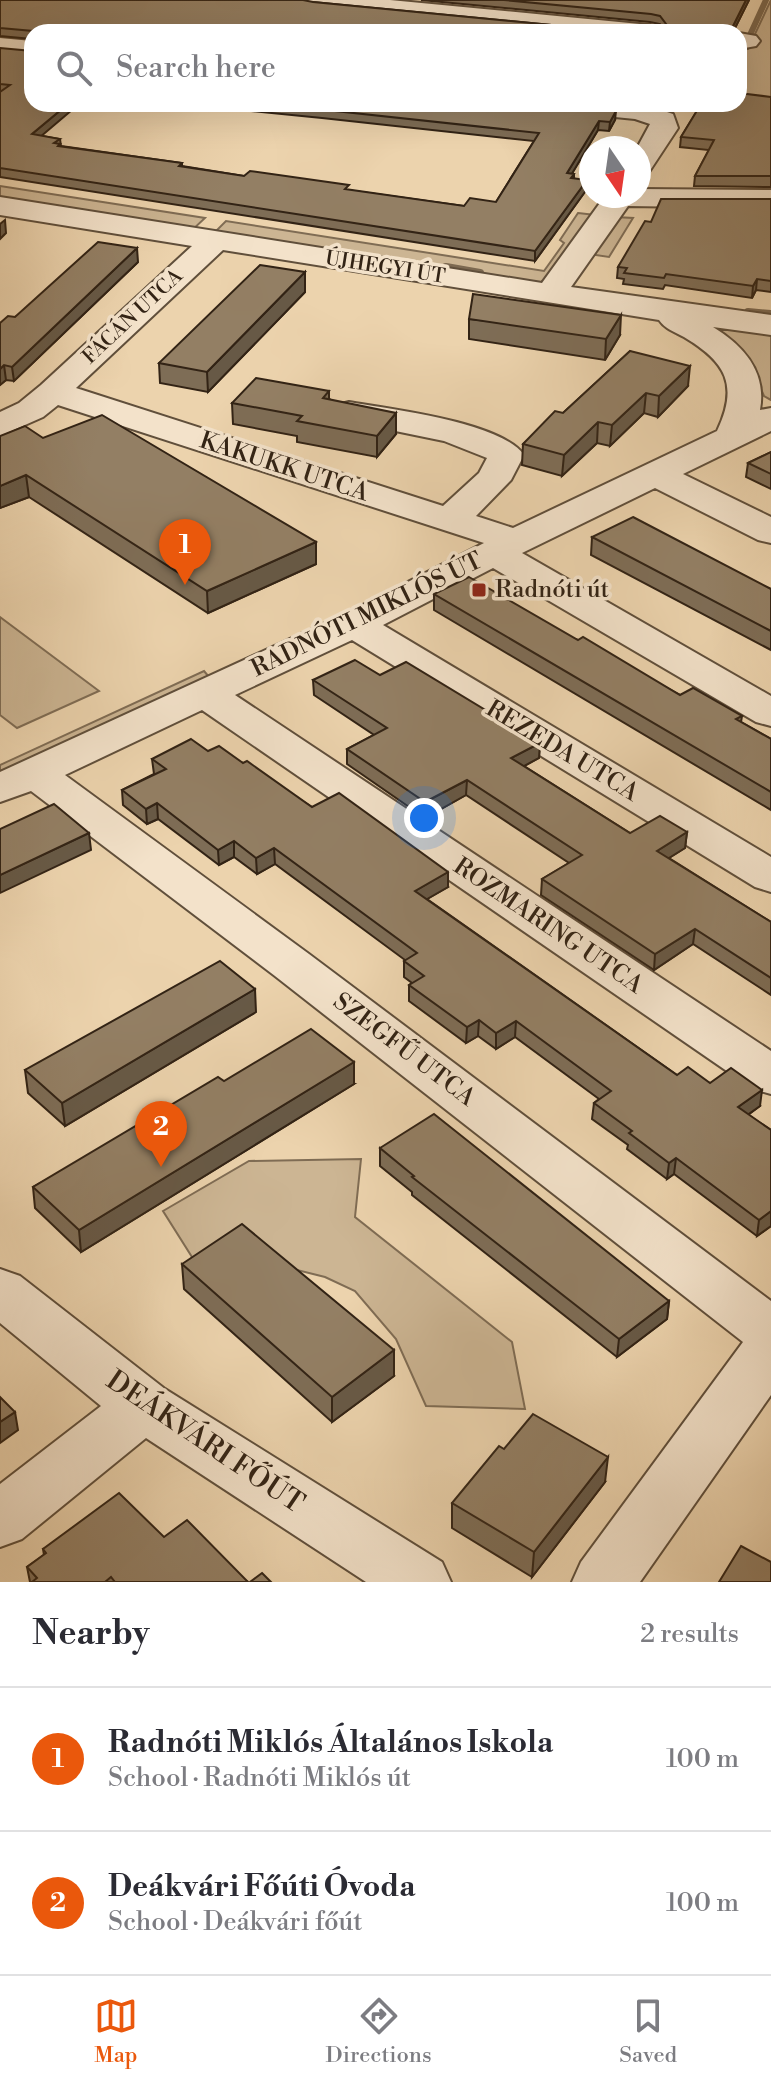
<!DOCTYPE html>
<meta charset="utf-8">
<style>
:root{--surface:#fff;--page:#f7f7f7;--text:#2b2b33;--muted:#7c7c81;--line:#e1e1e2;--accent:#ea580c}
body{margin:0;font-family:"Libre Bodoni",serif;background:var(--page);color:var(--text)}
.compass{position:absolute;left:579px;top:136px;width:72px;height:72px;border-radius:50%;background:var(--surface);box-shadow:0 8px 32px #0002;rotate:167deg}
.you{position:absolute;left:424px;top:818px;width:28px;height:28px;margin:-20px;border:6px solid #fff;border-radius:50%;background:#1a73e8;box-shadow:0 0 0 12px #1a73e833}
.badge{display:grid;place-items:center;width:52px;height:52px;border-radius:50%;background:var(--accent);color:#fff;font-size:26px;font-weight:700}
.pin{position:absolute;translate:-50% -66px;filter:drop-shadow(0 2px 4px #0008)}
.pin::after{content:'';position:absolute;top:42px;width:28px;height:24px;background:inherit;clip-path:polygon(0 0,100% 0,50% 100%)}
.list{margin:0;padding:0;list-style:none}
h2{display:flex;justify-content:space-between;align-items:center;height:104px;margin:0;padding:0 32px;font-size:34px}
h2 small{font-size:26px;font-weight:400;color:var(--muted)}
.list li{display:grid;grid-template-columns:52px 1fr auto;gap:24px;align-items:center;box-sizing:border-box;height:144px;padding:0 32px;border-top:2px solid var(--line)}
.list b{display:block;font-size:30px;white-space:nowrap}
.list p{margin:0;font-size:26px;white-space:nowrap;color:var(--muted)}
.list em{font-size:26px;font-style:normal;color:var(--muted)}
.icon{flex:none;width:44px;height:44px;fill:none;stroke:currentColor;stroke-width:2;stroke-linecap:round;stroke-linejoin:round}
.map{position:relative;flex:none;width:771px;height:1582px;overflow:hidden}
.search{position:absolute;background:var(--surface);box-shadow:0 8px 32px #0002;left:24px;right:24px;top:24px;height:88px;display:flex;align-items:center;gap:20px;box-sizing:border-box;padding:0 28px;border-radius:24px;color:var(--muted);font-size:30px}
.sheet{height:392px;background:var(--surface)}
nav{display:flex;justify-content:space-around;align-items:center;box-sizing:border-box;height:112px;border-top:2px solid var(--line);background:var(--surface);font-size:22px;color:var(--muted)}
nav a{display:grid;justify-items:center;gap:4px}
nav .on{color:var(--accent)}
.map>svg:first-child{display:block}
.green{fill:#ccb593;stroke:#7f6c54;stroke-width:2}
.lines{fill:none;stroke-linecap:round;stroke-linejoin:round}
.stream-far1{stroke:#7c6951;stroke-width:6}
.stream{stroke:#7c6951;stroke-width:8}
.minor-casing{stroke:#604f3b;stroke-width:4}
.minor{fill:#f3e2ca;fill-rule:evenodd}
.wall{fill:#7e6d56;stroke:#322315;stroke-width:2}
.shaded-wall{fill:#675946;stroke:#322315;stroke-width:2}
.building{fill:#937f64;stroke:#322315;stroke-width:2}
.poi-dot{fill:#8f2418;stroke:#f3e2ca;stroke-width:3}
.labels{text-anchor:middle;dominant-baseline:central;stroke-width:7;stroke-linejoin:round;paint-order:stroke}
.far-street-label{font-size:20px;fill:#322315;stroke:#f3e2ca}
.street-label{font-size:24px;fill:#322315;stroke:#f3e2ca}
.poi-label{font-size:24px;fill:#322315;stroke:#f3e2ca;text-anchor:start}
.near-street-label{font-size:28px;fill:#322315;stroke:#f3e2ca}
</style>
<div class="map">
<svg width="771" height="1582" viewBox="0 0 771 1582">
<rect width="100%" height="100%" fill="#ecd3ad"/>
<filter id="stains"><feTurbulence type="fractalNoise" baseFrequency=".0025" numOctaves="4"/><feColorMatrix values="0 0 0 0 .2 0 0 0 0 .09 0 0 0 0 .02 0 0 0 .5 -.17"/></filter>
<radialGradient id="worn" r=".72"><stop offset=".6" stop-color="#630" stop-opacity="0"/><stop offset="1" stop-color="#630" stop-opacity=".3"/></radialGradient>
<g class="green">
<polygon points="771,0 771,101 739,98 739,51 748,49"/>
<polygon points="0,186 205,218 189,233 0,202"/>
<polygon points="578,213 596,215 542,285 211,236 226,221 544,271 564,243 560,240"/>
<polygon points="615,217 633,218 609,257 589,254"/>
<polygon points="709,324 771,330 771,400 764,396 750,363"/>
<polygon points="0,617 99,691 17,728 0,715"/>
<polygon points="204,671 209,677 0,776 0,765"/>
<polygon points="361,1159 355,1217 512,1342 525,1409 426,1406 396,1339 355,1291 325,1277 281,1266 192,1257 163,1211 249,1161"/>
</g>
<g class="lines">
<polyline class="stream-far1" points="750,35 766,0"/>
<g class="stream">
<polyline points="446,267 480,273"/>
<polyline points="748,312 771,314"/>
</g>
<g class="minor-casing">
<g id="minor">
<polygon points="301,0 390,0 650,25 659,27 662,32 572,32 313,7 304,5"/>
<polygon points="739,33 756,36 760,41 756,46 739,49"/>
<polygon points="0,38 32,41 32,57 0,54"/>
<polygon points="551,104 643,104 673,114 678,128 649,172 639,174 637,148 650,124 635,119 564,112 555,110"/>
<path d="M639 189 771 190V208L628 206 571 287 771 315V335L713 327C744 346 767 372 760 410L771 408V431L683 474 771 517V543L758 540 655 488 522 553 771 696V726L756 722 493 568 383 625 771 857V892L755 887 352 640 235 695 771 1051V1094L753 1089 202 710 65 775 309 954 771 1301V1395L640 1582H572L581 1562 743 1342 275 976 31 791 0 802V772L355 609 484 543 58 405 43 417 0 436V412L19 403 41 385 192 246 0 215V197L542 283 605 196H639ZM223 250 659 320C665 329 675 332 684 337 726 362 739 385 717 431L513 528 476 516 511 480 524 455C501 422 390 409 349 402L337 405 332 412 337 419 444 441 487 458 479 473 443 506 76 388Z"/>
<polygon points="0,1269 20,1276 165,1389 442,1562 451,1582 366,1582 146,1438 22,1539 0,1547 0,1484 101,1406 0,1323"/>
</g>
</g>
<use href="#minor" class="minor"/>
</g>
<g class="wall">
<polygon points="0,0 313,2 572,27 661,27 660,24 650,22 421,0 749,0 733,32 32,32 32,39 0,36"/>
<polygon points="0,48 42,136 60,139 61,146 182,163 182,166 244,176 464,206 496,202 534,141 322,118 181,104 555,104 615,120 609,131 598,130 572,173 574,174 574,178 587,189 535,261 0,177"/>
<polygon points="771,97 771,187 694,186 695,176 709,150 680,147 681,137 697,111 663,107 652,104 739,104"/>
<polygon points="771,199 771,292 756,290 752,298 665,285 663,289 623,284 624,279 617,278 618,267 651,222"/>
<polygon points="138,262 14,381 6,380 0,385 0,323 15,317"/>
<polygon points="305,272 305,292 208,392 160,383 159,363"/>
<polygon points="469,319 620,335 605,360 469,339"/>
<polygon points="630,351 688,386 658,417 644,413 610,446 597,443 562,476 522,465 523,444 563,413"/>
<polygon points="329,391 329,399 396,434 377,457 297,442 297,436 233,424 232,403"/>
<polygon points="0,436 43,438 316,542 316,564 208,613 29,497 0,508"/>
<polygon points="771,452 771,489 746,477 748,463"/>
<polygon points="592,537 771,589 771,650 591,555"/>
<polygon points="434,594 578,640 680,695 742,716 741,722 771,739 771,810 434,610"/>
<polygon points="380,675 540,743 539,758 524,766 630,833 687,832 685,848 669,858 771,922 771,995 693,944 654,970 541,895 542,879 569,863 466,795 425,818 347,764 347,749 374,735 314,695 313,680"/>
<polygon points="208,751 243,763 312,807 448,887 427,899 677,1075 710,1083 760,1106 748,1115 771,1130 771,1226 757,1236 674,1174 667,1179 627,1149 628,1145 592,1119 594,1103 599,1099 515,1037 496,1049 478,1036 466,1043 409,1001 409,985 412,983 404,977 404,961 405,960 275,864 257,874 234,857 219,865 158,819 147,824 123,805 122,790 154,774 152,759"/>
<polygon points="256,1012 65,1126 28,1093 25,1070"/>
<polygon points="224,1081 354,1084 81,1252 35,1208 33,1187"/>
<polygon points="380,1148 669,1301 667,1319 617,1357 412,1195 412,1192 380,1166"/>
<polygon points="182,1264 394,1376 332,1422 184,1289"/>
<polygon points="605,1482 532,1577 452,1528 452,1503"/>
<polygon points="164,1537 248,1582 30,1582 27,1567 44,1555 43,1549"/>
</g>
<g class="shaded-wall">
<polygon points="746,0 749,0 733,32 730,32"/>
<polygon points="68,104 79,104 33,143 32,134"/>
<polygon points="616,111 615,120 609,131 610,122"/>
<polygon points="599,121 598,130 567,182 567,173"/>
<polygon points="587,180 587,189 535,261 535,251"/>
<polygon points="5,220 6,233 0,239 0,224"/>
<polygon points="137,248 138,262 14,381 12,367"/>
<polygon points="305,272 305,292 208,392 207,372"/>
<polygon points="757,279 756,290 752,298 753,286"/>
<polygon points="621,315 620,335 605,360 606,339"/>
<polygon points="4,365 6,380 0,385 0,369"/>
<polygon points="690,366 688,386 658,417 659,396"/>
<polygon points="646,393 644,413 610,446 612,425"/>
<polygon points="396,413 396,434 377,457 377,436"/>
<polygon points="598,422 597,443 562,476 564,455"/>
<polygon points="26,475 29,497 0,508 0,486"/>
<polygon points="316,542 316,564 208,613 207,591"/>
<polygon points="540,743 539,758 511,773 511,758"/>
<polygon points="467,780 466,795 425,818 425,802"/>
<polygon points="157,803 158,819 147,824 146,809"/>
<polygon points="687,832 685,848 656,866 657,851"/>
<polygon points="89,833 91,850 0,893 0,875"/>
<polygon points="234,841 234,857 219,865 218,850"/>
<polygon points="274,848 275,864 257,874 256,858"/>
<polygon points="448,872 448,887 415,906 415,891"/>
<polygon points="695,929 693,944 654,970 655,954"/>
<polygon points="255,989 256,1012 65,1126 62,1103"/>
<polygon points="479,1020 478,1036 466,1043 467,1027"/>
<polygon points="516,1021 515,1037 496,1049 496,1033"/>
<polygon points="354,1062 354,1084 81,1252 79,1230"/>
<polygon points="762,1090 760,1106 736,1123 738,1107"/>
<polygon points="676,1158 674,1174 667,1179 669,1163"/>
<polygon points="771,1211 771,1226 757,1236 759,1220"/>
<polygon points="669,1301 667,1319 617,1357 619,1339"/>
<polygon points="394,1350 394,1376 332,1422 332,1397"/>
<polygon points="15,1412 18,1430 0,1443 0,1422"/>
<polygon points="608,1457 605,1482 532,1577 534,1552"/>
</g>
<g class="building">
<polygon points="0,0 303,0 313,2 572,27 663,27 666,24 660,16 651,14 504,0 746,0 730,32 33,32 33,31 0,28"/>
<polygon points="0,48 32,51 32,104 68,104 32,134 60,139 54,143 60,144 58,146 182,163 179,166 244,176 250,171 349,185 345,189 464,206 470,198 496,202 539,133 270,104 555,104 616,111 610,122 599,121 567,173 574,174 571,178 587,180 535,251 0,168 0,92 10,85 0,84"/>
<polygon points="739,93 771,97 771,176 695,176 714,140 681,137 701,104 739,104"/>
<polygon points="661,199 771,199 771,281 757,279 753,286 666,274 664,278 624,273 627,268 618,267 645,221 651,222"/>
<polygon points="98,242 137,248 12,367 4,365 0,369 0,323 8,316 15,317"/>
<polygon points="260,265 305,272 207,372 159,363"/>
<polygon points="473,294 621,315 606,339 469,319"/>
<polygon points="630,351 690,366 659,396 646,393 612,425 598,422 564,455 523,444 555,411 563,413"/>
<polygon points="256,378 329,391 323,398 396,413 377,436 297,421 302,416 232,403"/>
<polygon points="102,415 316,542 207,591 26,475 0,486 0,436 25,426 43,438"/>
<polygon points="771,452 771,474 748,463"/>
<polygon points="633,517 771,589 771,631 592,537"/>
<polygon points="469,577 578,640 583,637 680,695 693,688 742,716 736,719 771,739 771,792 434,594"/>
<polygon points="355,660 380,675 406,662 540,743 511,758 630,833 660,816 687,832 657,851 771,922 771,978 695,929 655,954 542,879 582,855 467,780 425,802 347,749 387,728 313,680"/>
<polygon points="191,739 208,751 219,746 243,763 247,761 312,807 339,793 448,872 415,891 677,1075 688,1067 710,1083 731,1068 762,1090 738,1107 771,1130 771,1211 759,1220 676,1158 669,1163 629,1133 632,1131 594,1103 611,1091 516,1021 496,1033 479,1020 467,1027 409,985 424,976 404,961 417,953 274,848 256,858 234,841 218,850 157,803 146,809 122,790 166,769 152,759"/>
<polygon points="54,804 89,833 0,875 0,829"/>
<polygon points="220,961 255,989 62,1103 25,1070"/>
<polygon points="311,1029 354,1062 79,1230 33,1187 218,1077 224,1081"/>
<polygon points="434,1114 669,1301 619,1339 412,1177 414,1176 380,1148"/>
<polygon points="242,1224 394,1350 332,1397 182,1264"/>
<polygon points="0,1397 15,1412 0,1422"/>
<polygon points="533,1414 608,1457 534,1552 452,1503 499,1446 504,1449"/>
<polygon points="119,1493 164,1537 187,1520 248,1582 115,1582 111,1577 105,1582 32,1582 37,1578 27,1567 46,1553 43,1549"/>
<polygon points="741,1546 771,1562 771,1582 719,1582"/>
<polygon points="262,1573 271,1582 250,1582"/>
</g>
<rect class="poi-dot" x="471" y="582" width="16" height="16" rx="4"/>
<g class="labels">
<g class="far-street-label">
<text transform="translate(385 268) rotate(9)">ÚJHEGYI ÚT</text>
<text transform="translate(133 317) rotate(-43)">FÁCÁN UTCA</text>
</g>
<g class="street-label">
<text transform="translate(284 467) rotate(18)">KAKUKK UTCA</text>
<text transform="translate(367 615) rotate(-26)">RADNÓTI MIKLÓS ÚT</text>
<text transform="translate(562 751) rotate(31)">REZEDA UTCA</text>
<text transform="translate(548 926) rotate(34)">ROZMARING UTCA</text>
<text transform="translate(404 1050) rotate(37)">SZEGFŰ UTCA</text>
</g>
<g class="poi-label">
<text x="495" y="590">Radnóti út</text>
</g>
<g class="near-street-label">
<text transform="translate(205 1442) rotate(34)">DEÁKVÁRI FŐÚT</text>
</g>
</g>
<rect width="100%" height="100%" filter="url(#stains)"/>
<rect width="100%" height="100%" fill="url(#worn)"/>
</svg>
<svg class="compass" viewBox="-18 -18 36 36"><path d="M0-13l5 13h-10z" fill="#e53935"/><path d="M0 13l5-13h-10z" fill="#7c7c81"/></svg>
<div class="you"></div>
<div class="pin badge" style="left:185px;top:585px">1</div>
<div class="pin badge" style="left:161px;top:1167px">2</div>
<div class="search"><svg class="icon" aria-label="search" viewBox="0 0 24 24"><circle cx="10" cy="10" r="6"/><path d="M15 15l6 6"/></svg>Search here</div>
</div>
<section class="sheet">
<h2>Nearby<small>2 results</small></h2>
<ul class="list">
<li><span class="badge">1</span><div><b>Radnóti Miklós Általános Iskola</b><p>School · Radnóti Miklós út</p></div><em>100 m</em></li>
<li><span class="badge">2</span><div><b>Deákvári Főúti Óvoda</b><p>School · Deákvári főút</p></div><em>100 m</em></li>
</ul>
</section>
<nav>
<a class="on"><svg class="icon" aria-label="map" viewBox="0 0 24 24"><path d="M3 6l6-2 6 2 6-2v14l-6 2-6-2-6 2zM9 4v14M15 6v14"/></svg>Map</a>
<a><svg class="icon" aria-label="directions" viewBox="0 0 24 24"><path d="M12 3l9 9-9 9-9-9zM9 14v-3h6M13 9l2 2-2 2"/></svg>Directions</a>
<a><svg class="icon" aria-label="saved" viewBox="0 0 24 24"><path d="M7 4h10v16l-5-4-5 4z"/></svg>Saved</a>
</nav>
